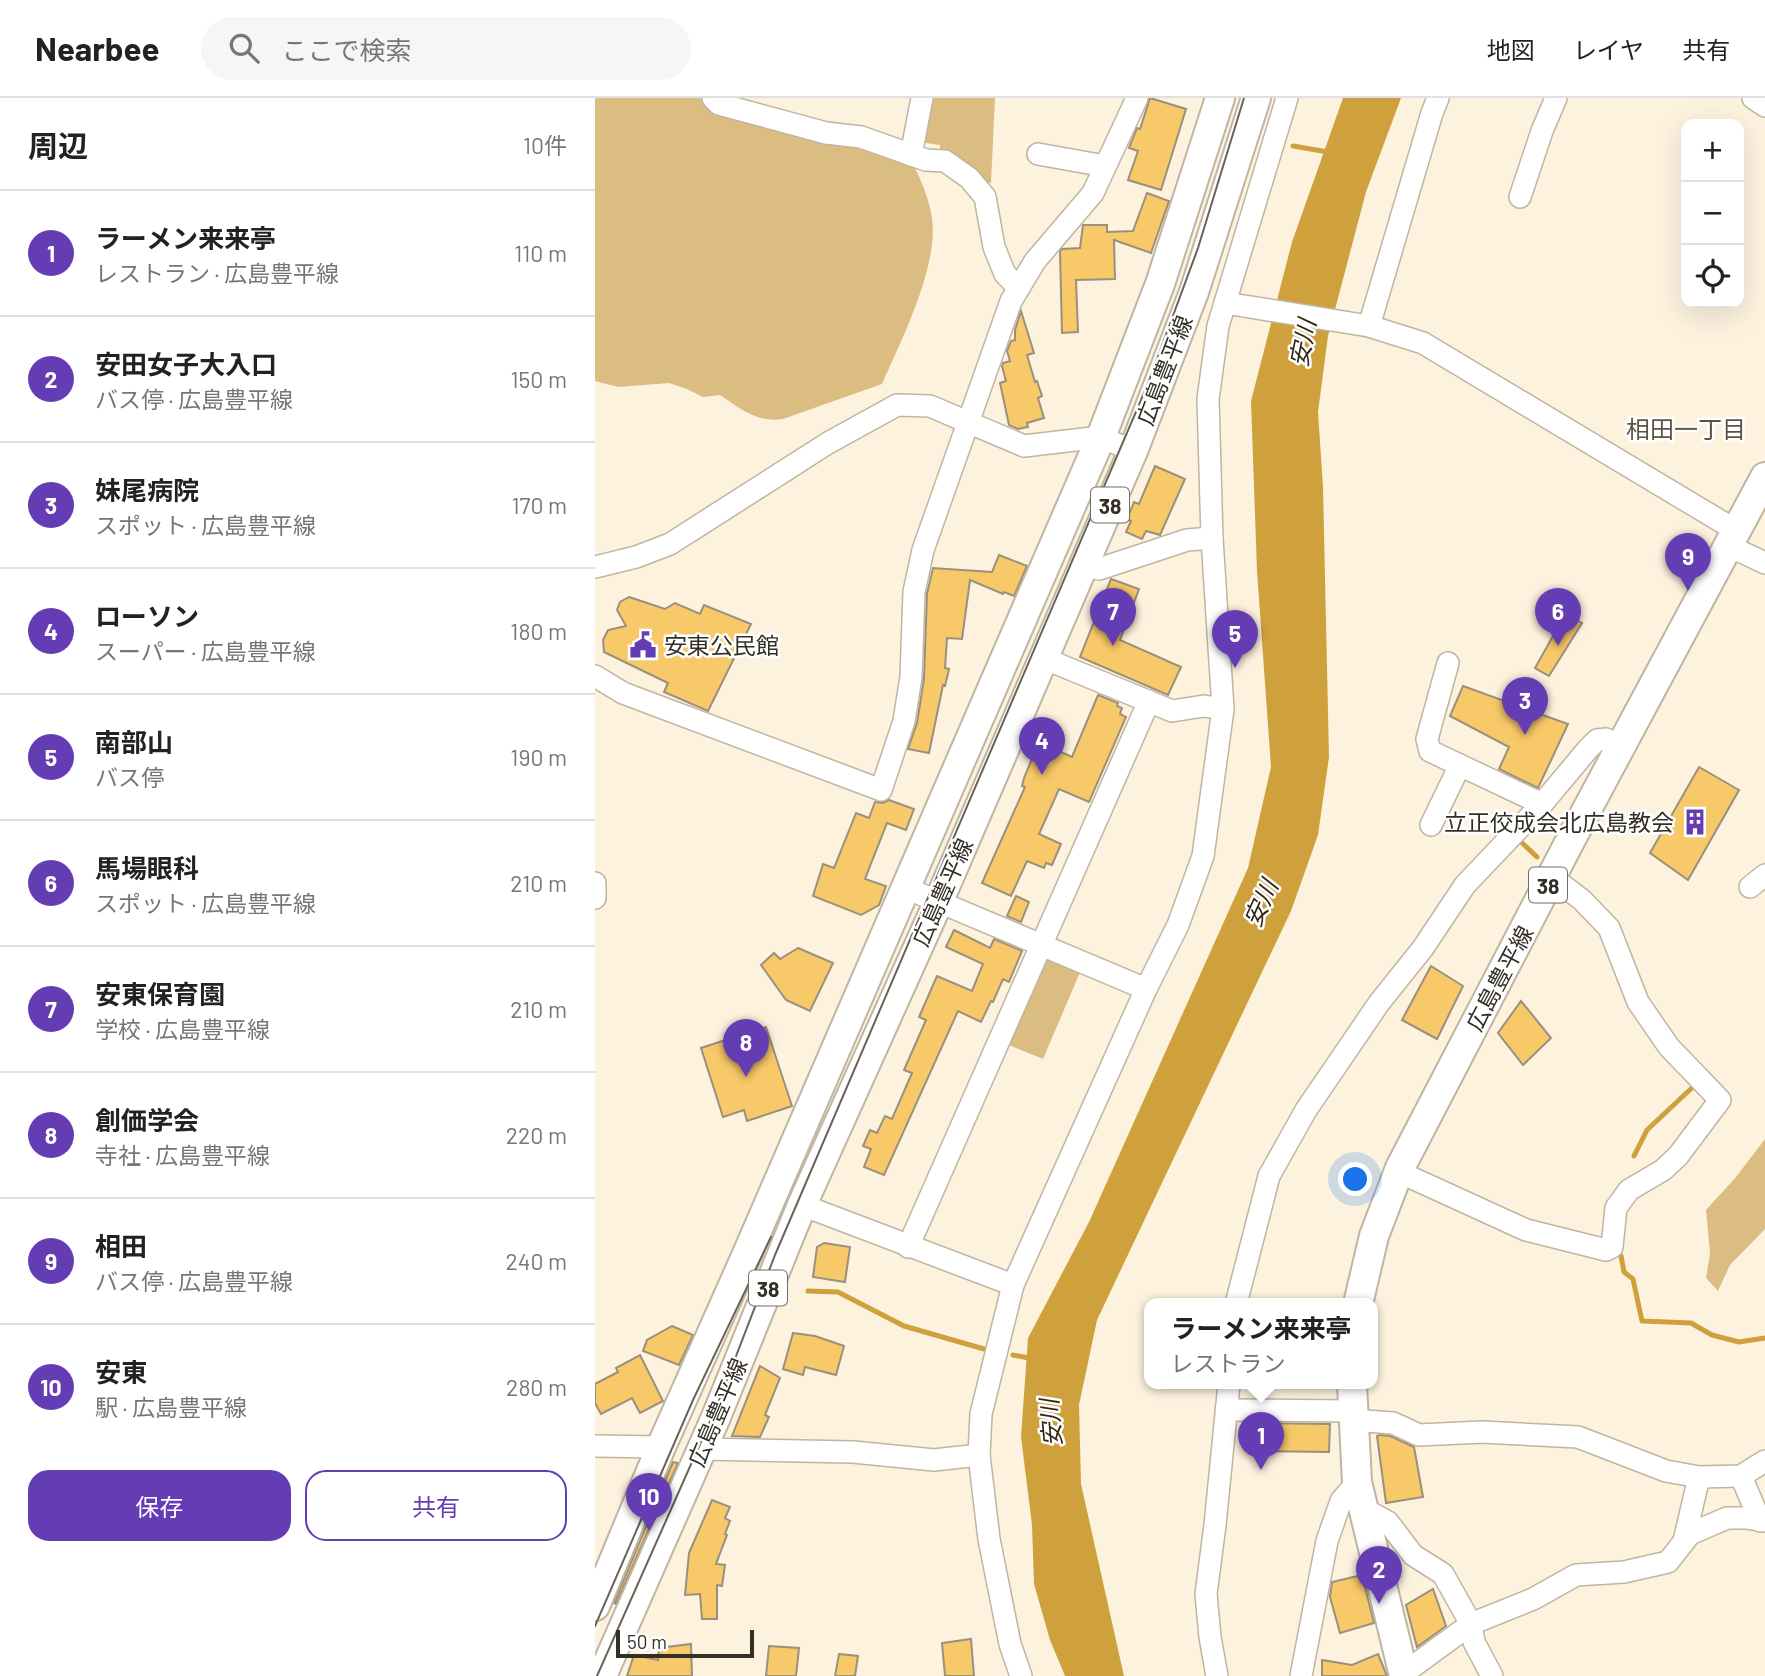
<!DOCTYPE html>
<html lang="ja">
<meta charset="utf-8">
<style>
:root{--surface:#fff;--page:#f6f6f6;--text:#222;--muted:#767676;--line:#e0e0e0;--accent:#643cb4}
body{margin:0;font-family:Barlow,"Noto Sans JP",sans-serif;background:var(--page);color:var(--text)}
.controls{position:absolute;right:21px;top:21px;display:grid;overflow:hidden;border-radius:14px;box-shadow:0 7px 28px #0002}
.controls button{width:63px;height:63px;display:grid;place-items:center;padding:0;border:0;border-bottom:2px solid var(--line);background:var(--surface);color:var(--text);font:35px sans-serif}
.scale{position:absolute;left:21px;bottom:18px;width:138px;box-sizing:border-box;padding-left:7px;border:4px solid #332f27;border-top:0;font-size:19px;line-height:24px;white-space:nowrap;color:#332f27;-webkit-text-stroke:5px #fff;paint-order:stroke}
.you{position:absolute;left:761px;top:1082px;width:24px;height:24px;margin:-18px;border:5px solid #fff;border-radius:50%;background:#1a73e8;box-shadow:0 0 0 10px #1a73e833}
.badge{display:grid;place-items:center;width:46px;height:46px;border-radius:50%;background:var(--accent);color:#fff;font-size:23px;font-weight:700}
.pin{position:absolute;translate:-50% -58px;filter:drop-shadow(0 2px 4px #0008)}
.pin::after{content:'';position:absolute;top:37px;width:24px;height:21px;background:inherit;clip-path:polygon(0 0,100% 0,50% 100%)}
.popup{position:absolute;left:549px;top:1200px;width:234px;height:91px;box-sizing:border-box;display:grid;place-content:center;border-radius:14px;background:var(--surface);filter:drop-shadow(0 2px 5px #0005);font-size:23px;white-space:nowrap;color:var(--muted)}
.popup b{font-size:26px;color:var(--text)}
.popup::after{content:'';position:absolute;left:50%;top:100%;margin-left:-14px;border:14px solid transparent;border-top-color:var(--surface)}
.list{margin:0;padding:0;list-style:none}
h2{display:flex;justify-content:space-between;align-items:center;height:91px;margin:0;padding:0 28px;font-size:30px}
h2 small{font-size:23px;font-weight:400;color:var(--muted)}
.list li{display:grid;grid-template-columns:46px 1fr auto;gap:21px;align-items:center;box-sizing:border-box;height:126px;padding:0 28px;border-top:2px solid var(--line)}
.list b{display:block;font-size:26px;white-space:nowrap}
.list p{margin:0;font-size:23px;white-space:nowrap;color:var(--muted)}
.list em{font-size:23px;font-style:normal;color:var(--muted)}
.actions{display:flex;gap:14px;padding:21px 28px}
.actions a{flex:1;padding:16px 0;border:2px solid var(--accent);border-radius:21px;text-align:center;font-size:24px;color:var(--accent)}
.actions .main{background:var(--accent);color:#fff}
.icon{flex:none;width:38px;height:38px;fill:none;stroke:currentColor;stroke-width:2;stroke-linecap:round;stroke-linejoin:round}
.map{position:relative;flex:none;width:1170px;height:1578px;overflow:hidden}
header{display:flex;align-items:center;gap:42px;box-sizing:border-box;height:98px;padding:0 35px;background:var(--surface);border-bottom:2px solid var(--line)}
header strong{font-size:33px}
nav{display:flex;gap:38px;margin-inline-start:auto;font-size:24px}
.search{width:490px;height:63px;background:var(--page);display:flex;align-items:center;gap:18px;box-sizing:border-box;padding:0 24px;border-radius:38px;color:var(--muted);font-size:26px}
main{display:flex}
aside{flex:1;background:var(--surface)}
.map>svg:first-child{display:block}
.green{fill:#dbbd82}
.water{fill:#cfa13d}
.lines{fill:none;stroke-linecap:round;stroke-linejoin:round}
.stream{stroke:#cfa13d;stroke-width:5}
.building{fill:#f8c968;stroke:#9a907d;stroke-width:2}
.minor-casing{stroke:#bfb5a1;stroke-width:24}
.major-casing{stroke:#bfb5a1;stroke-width:32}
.minor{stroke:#fff;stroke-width:21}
.major{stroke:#fff;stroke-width:28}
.tram{stroke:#696358;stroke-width:2}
.labels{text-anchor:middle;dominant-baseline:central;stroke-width:5;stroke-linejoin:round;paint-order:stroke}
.shield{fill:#fff;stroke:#706d68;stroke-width:2}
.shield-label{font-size:21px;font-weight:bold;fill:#332f27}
.street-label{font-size:23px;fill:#332f27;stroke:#fff}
.poi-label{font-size:23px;fill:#332f27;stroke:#fff;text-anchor:start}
.water-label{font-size:24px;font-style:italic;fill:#302817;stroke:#fff}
.neighbourhood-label{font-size:24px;fill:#5c5342;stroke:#fff}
</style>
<header>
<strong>Nearbee</strong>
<div class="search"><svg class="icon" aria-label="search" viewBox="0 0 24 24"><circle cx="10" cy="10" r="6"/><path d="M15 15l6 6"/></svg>ここで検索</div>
<nav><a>地図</a><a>レイヤ</a><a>共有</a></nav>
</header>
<main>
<aside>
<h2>周辺<small>10件</small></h2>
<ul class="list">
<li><span class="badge">1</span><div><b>ラーメン来来亭</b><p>レストラン · 広島豊平線</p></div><em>110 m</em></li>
<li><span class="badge">2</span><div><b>安田女子大入口</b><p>バス停 · 広島豊平線</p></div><em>150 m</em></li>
<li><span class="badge">3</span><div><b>妹尾病院</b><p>スポット · 広島豊平線</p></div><em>170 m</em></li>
<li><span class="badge">4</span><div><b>ローソン</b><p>スーパー · 広島豊平線</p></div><em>180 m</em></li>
<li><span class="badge">5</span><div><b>南部山</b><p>バス停</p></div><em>190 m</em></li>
<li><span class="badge">6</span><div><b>馬場眼科</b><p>スポット · 広島豊平線</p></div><em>210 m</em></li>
<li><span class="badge">7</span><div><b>安東保育園</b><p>学校 · 広島豊平線</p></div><em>210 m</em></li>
<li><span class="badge">8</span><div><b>創価学会</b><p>寺社 · 広島豊平線</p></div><em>220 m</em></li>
<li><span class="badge">9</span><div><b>相田</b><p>バス停 · 広島豊平線</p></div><em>240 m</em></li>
<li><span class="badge">10</span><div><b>安東</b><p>駅 · 広島豊平線</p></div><em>280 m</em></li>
</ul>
<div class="actions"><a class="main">保存</a><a>共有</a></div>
</aside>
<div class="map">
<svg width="1170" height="1578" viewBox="0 0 1170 1578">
<rect width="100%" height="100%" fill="#fdf2de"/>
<g class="green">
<path d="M0 0H105L122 17 317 64C326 82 334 100 337 120 344 168 306 243 287 286L188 321C162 325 146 311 125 297L108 299 92 291 74 285 23 289 0 283Z"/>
<polygon points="332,0 400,0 396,85 386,84 345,56 345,47 324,44"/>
<polygon points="452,857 486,872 448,961 414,947"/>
<polygon points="1170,1041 1170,1131 1135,1167 1123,1193 1111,1180 1115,1155 1111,1112 1141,1079"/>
</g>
<polygon class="water" points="748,0 806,0 771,94 733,238 723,314 728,389 734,659 723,737 696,813 502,1222 484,1307 486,1386 529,1578 470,1578 455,1542 439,1486 437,1427 426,1339 433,1240 494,1124 653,770 676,669 662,473 656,303 697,144"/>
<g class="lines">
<g class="stream">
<polyline points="698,48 733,54"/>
<polyline points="924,742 942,759"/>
<polyline points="1039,1058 1052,1032 1101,986"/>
<polyline points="1026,1158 1029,1174 1038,1181 1047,1223 1096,1225 1117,1237 1144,1244 1170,1240"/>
<polyline points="213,1193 243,1194 309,1228 389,1251"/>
<polyline points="418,1257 439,1261"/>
</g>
</g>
<g class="building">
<polygon points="555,0 591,11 566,92 533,82 543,53 534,50 542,30 545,31"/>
<polygon points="552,95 574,103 556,155 519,142 520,181 481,182 483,234 467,235 465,154 467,151 485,150 488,127 512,127 512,134 538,133"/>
<polygon points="426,213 439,255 432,257 440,284 442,283 447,298 443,300 449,320 432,325 433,329 423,331 414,327 405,285 411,283 407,268 408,265 415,263 412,253 416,243 420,242 420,232"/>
<polygon points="560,368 590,381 565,437 551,433 547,441 531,434 536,423 532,421 539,404 544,406"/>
<polygon points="404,457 432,468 419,498 409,494 408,496 375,482 367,541 352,540 350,570 354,571 350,588 348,587 334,655 313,651 322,625 329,581 332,496 338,470 397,474"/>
<polygon points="516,481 544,491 525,542 586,569 573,597 485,559"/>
<polygon points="34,499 70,511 80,505 105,516 109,507 156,526 113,613 69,594 73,585 9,554 8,542 13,532 31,528 22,512 25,504"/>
<polygon points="971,515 987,525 954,578 940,570"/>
<polygon points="868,588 973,626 943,690 904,671 914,649 855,618"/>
<polygon points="503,597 523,605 522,608 527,610 525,616 531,619 494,704 464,691 444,736 466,746 457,767 451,765 449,770 432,763 416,798 387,785 430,689 427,688 429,680 444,644 477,659"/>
<polygon points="1104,669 1144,692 1093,782 1055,755"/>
<polygon points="294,702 319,711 311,732 292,725 270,781 291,788 284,807 266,817 218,798 228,766 239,770 261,715 274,720 280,704 288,705"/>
<polygon points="421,798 434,804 426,824 412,818"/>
<polygon points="359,832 395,850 399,841 427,853 414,884 408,881 398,904 396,903 386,924 363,913 289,1077 269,1069 276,1051 268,1048 275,1032 282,1035 290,1018 297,1021 317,975 309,972 331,922 324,919 342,878 377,893 388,866 351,849"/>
<polygon points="203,850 238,865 215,913 191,902 166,867 179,855 185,861"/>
<polygon points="836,868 868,888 842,941 807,922"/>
<polygon points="926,903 956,940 928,967 903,935"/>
<polygon points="171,929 197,1008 152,1023 149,1012 128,1019 106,950"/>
<polygon points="229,1145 255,1149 250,1184 218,1179 222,1149"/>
<polygon points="77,1228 98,1237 84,1267 48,1253 52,1242"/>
<polygon points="198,1235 220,1238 249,1248 241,1277 210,1269 208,1277 188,1271"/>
<polygon points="45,1257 68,1303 45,1315 37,1300 6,1316 0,1305 0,1286 23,1274 21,1270"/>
<polygon points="165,1268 185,1280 170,1317 174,1319 165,1339 137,1338"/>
<polygon points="666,1325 735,1326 734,1354 665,1353"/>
<polygon points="785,1337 795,1338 819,1349 828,1399 791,1405 782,1338"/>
<polygon points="78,1364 83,1365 21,1506 19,1505"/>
<polygon points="117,1402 135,1409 130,1420 135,1423 130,1436 132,1437 121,1466 130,1467 127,1488 122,1487 122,1521 107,1521 105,1496 90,1497 94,1455"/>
<polygon points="767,1477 779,1525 745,1535 735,1499 737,1484"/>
<polygon points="838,1491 851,1528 822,1549 811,1507"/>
<polygon points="376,1541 379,1578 350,1578 347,1545"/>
<polygon points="96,1546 97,1578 32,1578 39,1557 63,1562 64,1550"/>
<polygon points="174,1548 204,1550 201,1578 171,1578"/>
<polygon points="244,1556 263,1558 260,1578 240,1578"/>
<polygon points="783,1556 792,1578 727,1578 727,1562 757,1567"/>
</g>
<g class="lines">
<g class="minor-casing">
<g id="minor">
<polyline points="118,0 124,6 231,35 266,39 331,62 350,63 374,80 390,99 399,149 410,176 424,190"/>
<polyline points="1158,0 1170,8"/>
<polyline points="443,56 510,68"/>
<polyline points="316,57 327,0"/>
<polyline points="925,99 947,33 961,0"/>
<polyline points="630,205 774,228 828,245 1142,433"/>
<polyline points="774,228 837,15 843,0"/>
<polyline points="1134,448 1170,465"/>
<polyline points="489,467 504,471 592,442 617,440"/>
<polyline points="0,469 41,459 75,446 233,345 302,307 335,308 429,348 506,339 538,353"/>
<polyline points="448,560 577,613 609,608 628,611"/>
<polyline points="853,565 832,641 835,653 947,706"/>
<polyline points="0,578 28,595 286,692 309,623 316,579 319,494 328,452 416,203 440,163 498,95 542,0"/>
<polyline points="836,727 865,667"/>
<polyline points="0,785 0,800"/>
<polyline points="1155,789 1170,777"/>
<polyline points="311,790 551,891"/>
<polyline points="804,1074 931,1132 1011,1152 1017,1149 1021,1110 1034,1092 1068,1072 1083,1058 1125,1002 1074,949 1043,904 1014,830 987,802 957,779"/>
<polyline points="207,1107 418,1187"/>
<polyline points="313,1149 554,603"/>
<polyline points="641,1206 674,1078 711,1012 784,905 828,850 870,787 947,706 993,651 1002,642 1011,641 1027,650"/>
<polyline points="631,1312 758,1313"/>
<polyline points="757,1322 798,1325 824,1337 887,1334 983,1339 1071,1373 1104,1379 1146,1378 1170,1363"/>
<polyline points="0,1348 66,1349"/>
<polyline points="107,1351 258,1354 339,1362 384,1357"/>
<polyline points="1146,1378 1165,1423"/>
<polyline points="769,1411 793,1424 818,1457 848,1476 876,1526 879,1544 897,1578"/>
<polyline points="1089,1443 1104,1379"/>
<polyline points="809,1575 876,1526 938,1501 981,1477 1029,1474 1073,1464 1095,1436 1132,1420 1151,1420 1170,1423"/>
<polyline points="426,1578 415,1546 394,1441 384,1357 386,1316 418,1187 551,891 583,827 608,758 628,611 617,440 613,301 623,228 692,0"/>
<polyline points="622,1578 615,1539 611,1496 620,1427 634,1286"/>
<polyline points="706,1578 732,1443 746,1403 762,1384"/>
</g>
</g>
<g class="major-casing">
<g id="major">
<polyline points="763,1206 779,1138 805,1070 974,745 1170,379"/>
<polyline points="757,1286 762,1384 809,1578"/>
<polyline points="0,1508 66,1349 152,1156 506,339 565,186 625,0"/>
<polyline points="7,1578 121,1319 207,1107 343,805 538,353 599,194 661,0"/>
</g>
</g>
<use href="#minor" class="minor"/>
<use href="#major" class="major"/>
<g class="tram">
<polyline points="0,1528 98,1302 176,1139"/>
<polyline points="2,1578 121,1310 180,1157 552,288 603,150 649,0"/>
</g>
</g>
<defs>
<g id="civic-bare" transform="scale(2.1)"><path d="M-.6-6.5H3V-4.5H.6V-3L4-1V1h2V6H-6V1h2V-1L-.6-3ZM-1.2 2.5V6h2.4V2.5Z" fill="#643cb4" stroke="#fff" stroke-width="2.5" paint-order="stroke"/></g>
<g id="building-bare" transform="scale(2.1)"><path d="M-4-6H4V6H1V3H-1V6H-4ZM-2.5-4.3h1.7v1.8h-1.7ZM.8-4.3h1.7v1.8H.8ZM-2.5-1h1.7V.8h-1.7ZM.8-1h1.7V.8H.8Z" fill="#643cb4" stroke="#fff" stroke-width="2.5" paint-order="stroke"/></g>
</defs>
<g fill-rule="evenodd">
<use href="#civic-bare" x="48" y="547"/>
<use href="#building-bare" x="1100" y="724"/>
</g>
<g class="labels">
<g class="shield">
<rect x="496" y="389.5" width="38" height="35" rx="5"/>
<rect x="934" y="769.5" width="38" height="35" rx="5"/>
<rect x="154" y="1172.5" width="38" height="35" rx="5"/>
</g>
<g class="shield-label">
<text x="515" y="407">38</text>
<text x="953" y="787">38</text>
<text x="173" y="1190">38</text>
</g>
<g class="street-label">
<text transform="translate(569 272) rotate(-69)">広島豊平線</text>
<text transform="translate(347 794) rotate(-66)">広島豊平線</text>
<text transform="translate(904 880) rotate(-62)">広島豊平線</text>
<text transform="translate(122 1314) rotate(-67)">広島豊平線</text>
</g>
<g class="poi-label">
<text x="69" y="547">安東公民館</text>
<text x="1079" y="724" text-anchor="end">立正佼成会北広島教会</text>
</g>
<g class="water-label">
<text transform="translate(707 245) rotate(-79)">安川</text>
<text transform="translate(665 805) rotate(-66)">安川</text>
<text transform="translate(455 1325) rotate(-95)">安川</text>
</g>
<g class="neighbourhood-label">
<text x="1091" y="330">相田一丁目</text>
</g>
</g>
</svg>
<div class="controls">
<button>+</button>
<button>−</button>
<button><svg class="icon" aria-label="locate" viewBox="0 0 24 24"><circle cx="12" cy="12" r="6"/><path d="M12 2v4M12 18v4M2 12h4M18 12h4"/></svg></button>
</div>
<div class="scale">50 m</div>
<div class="you"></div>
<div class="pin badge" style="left:666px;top:1372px">1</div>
<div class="popup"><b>ラーメン来来亭</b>レストラン</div>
<div class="pin badge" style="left:784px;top:1506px">2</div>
<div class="pin badge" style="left:930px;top:637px">3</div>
<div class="pin badge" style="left:447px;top:677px">4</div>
<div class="pin badge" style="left:640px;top:570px">5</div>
<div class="pin badge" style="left:963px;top:548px">6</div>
<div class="pin badge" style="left:518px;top:548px">7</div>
<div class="pin badge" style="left:151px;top:979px">8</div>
<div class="pin badge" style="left:1093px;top:493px">9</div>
<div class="pin badge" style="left:54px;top:1433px">10</div>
</div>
</main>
